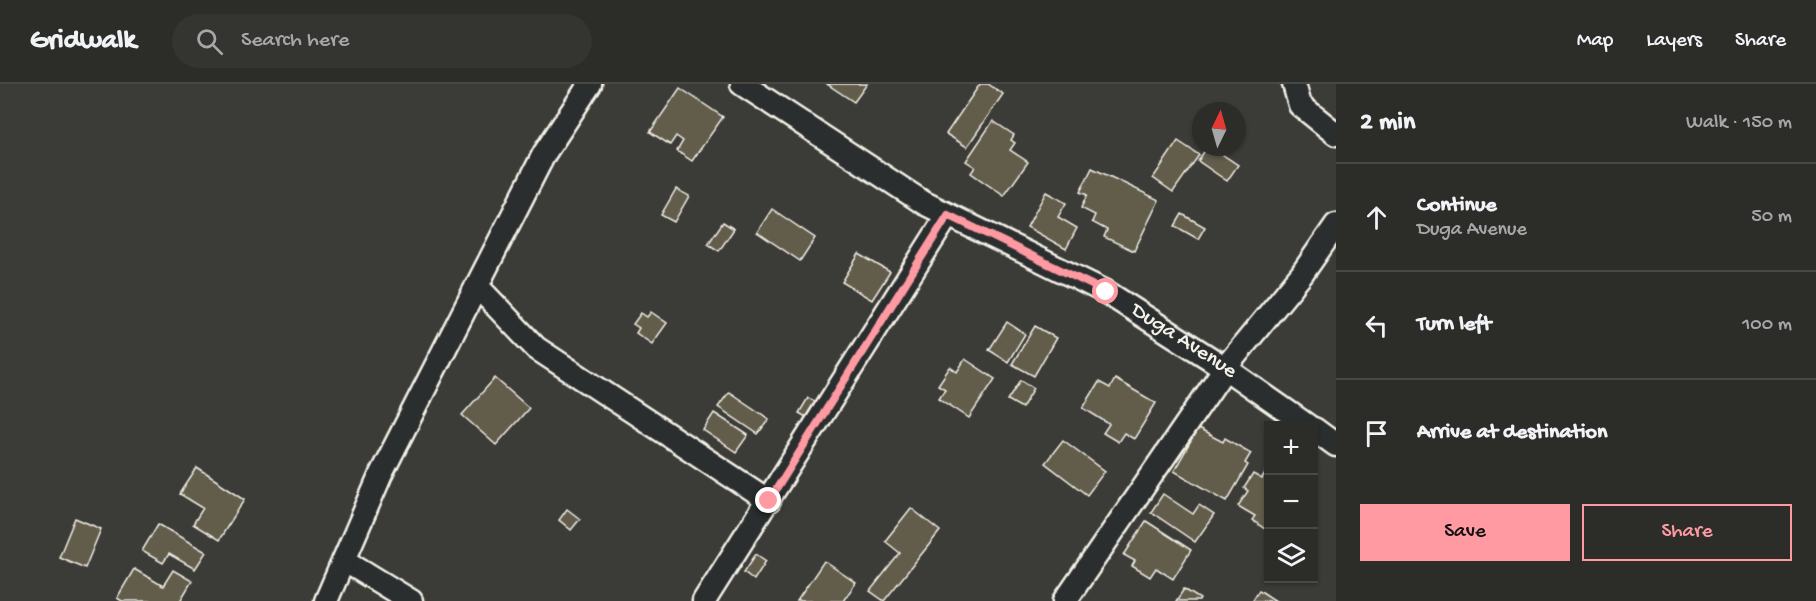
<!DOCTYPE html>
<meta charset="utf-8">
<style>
:root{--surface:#2c2c29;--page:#343431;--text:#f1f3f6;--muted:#a6a7a8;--line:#484846;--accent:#ff9aa2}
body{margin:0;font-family:"Gochi Hand",sans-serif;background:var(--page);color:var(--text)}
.controls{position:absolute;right:18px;bottom:18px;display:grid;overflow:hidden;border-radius:0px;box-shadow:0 2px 4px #0004}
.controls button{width:54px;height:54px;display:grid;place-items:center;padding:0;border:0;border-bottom:2px solid var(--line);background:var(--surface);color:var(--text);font:30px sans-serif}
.compass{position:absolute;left:1192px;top:18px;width:54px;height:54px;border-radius:50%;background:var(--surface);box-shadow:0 2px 4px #0004;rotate:5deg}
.stop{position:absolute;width:18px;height:18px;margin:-14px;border:4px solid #ff9aa2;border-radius:50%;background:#fff}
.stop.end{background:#ff9aa2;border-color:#fff;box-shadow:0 2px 6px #0008}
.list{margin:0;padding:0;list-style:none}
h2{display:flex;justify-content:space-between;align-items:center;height:78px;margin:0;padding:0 24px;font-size:26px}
h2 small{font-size:20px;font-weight:400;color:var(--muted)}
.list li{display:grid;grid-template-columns:39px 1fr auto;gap:18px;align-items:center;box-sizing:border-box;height:108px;padding:0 24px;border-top:2px solid var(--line)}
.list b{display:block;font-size:22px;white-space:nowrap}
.list p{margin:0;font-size:20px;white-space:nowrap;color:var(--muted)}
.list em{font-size:20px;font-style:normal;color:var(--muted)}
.actions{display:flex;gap:12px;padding:18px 24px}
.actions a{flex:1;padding:14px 0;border:2px solid var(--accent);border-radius:0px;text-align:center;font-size:21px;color:var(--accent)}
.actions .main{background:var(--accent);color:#111}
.icon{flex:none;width:33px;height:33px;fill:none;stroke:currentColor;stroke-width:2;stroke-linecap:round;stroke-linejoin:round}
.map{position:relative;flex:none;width:1336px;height:517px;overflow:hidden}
header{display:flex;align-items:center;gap:36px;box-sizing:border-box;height:84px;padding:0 30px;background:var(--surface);border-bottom:2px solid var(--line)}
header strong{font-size:28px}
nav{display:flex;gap:33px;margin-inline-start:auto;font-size:21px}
.search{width:420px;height:54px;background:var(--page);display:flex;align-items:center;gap:15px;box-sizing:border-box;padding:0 21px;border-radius:33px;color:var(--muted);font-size:22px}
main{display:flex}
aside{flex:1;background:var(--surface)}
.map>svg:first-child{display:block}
.building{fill:#625b4b;stroke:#f4f1e8;stroke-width:1.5}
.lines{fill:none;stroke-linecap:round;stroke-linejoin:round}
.minor-casing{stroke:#f4f1e8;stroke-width:27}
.minor{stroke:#2a2d2e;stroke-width:22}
.route{stroke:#ff9aa2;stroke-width:8}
.labels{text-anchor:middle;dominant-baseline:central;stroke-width:4.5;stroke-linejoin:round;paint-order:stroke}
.street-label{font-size:22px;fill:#f4f1e8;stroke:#2a2d2e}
</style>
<header>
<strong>Gridwalk</strong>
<div class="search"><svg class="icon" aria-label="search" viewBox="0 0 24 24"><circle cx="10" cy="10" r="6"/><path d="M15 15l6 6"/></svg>Search here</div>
<nav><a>Map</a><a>Layers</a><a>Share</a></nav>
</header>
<main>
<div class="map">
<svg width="1336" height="517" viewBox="0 0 1336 517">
<rect width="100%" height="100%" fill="#3b3b37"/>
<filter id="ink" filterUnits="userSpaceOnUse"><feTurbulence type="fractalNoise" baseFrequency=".0167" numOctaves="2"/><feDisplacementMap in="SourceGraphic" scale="12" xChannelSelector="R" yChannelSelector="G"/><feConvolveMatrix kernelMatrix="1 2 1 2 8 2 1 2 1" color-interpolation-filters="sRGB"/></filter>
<g filter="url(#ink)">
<g class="building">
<polygon points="827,0 867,0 854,18"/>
<polygon points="980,0 988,0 1003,10 967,63 946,50"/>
<polygon points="680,4 723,33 692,77 677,67 683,57 676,52 670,61 650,48"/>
<polygon points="993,37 1014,51 1011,56 1015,59 1010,66 1028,78 1004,112 971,89 975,83 966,77"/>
<polygon points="1178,57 1199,71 1173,108 1153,94"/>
<polygon points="1207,63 1211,63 1238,81 1227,97 1198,77"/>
<polygon points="1092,84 1159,116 1134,167 1104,153 1107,146 1092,138 1095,131 1081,124 1087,111 1080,108"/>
<polygon points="676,105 689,112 674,138 661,131"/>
<polygon points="1046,108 1066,119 1058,133 1077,144 1066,165 1027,143"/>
<polygon points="772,125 815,154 800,177 757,148"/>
<polygon points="1182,130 1205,143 1198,155 1175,142"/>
<polygon points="723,138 734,145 719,167 708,160"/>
<polygon points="859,170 890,188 872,216 842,198"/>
<polygon points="651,228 667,239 652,260 636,249 639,244 633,240 641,229 647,233"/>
<polygon points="1007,238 1025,250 1008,278 989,266"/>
<polygon points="1035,242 1056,254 1034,292 1012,280"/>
<polygon points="965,275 995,295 969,334 939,314 945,305 938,301 950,283 957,288"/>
<polygon points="495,294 529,324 496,361 462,331"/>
<polygon points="1115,295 1156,319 1134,355 1124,349 1118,358 1103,349 1109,340 1083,324 1099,298 1110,304"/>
<polygon points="1021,296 1034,304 1022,324 1008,316"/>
<polygon points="729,308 769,335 758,350 718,323"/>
<polygon points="808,314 815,317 806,333 799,329"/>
<polygon points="714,329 748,351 736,368 703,346"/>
<polygon points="1198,345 1223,358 1225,354 1251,369 1245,379 1248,381 1227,417 1174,387"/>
<polygon points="1063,356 1105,387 1087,411 1045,379"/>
<polygon points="197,384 245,415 219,456 193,440 203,424 180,410"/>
<polygon points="1268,385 1268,447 1252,436 1255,432 1238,422 1248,407 1244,404 1253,390 1262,395"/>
<polygon points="1163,410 1193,430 1199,421 1214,431 1195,458 1151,428"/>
<polygon points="911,424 940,447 884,517 870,507 900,469 885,457"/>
<polygon points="567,425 580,435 571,446 559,436"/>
<polygon points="75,434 101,445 85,484 59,473"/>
<polygon points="1146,437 1191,466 1173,495 1156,484 1150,493 1132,482 1135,477 1124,471"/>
<polygon points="158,440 206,468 195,485 169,470 163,479 142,467"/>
<polygon points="756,470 766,477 754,496 744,488"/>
<polygon points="824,477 856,499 843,517 797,517"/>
<polygon points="134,485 163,502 173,486 192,497 180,517 122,517 117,514"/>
<polygon points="1184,505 1200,515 1199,517 1176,517"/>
<polygon points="1259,506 1276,517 1252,517"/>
</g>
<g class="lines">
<g class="minor-casing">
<g id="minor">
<path id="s1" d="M742 0 924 119 1106 208 1225 284 1308 342"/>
<polyline points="1294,0 1300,21 1336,50"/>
<polyline points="477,202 536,264 769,417"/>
<polyline points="1314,345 1336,361"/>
<polyline points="344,476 411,517"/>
<polyline points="326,517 381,390 544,70 590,0"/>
<polyline points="704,517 948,131"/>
<polyline points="1065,517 1225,284 1302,190 1336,141"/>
</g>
</g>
<use href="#minor" class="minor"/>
</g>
</g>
<g class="lines" filter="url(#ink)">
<polyline class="route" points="769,417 948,131 1106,208"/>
</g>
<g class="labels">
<g class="street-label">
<text stroke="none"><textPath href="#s1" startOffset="512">Duga Avenue</textPath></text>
</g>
</g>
</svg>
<div class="controls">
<button>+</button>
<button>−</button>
<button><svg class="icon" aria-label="layers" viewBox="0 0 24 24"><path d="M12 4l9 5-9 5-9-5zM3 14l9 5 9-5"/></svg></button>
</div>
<svg class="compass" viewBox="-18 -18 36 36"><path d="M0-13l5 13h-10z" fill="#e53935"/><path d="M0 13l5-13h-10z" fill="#a6a7a8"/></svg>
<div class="stop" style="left:1106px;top:208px"></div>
<div class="stop end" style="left:769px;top:417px"></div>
</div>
<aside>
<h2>2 min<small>Walk · 150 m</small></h2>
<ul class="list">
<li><svg class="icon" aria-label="ahead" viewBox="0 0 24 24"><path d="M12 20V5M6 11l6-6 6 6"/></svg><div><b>Continue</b><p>Duga Avenue</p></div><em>50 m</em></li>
<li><svg class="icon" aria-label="left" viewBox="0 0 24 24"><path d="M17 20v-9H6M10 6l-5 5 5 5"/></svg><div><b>Turn left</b></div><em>100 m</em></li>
<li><svg class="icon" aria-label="arrive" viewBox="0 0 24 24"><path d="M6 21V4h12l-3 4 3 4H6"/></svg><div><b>Arrive at destination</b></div></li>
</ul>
<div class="actions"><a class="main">Save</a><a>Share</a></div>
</aside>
</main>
